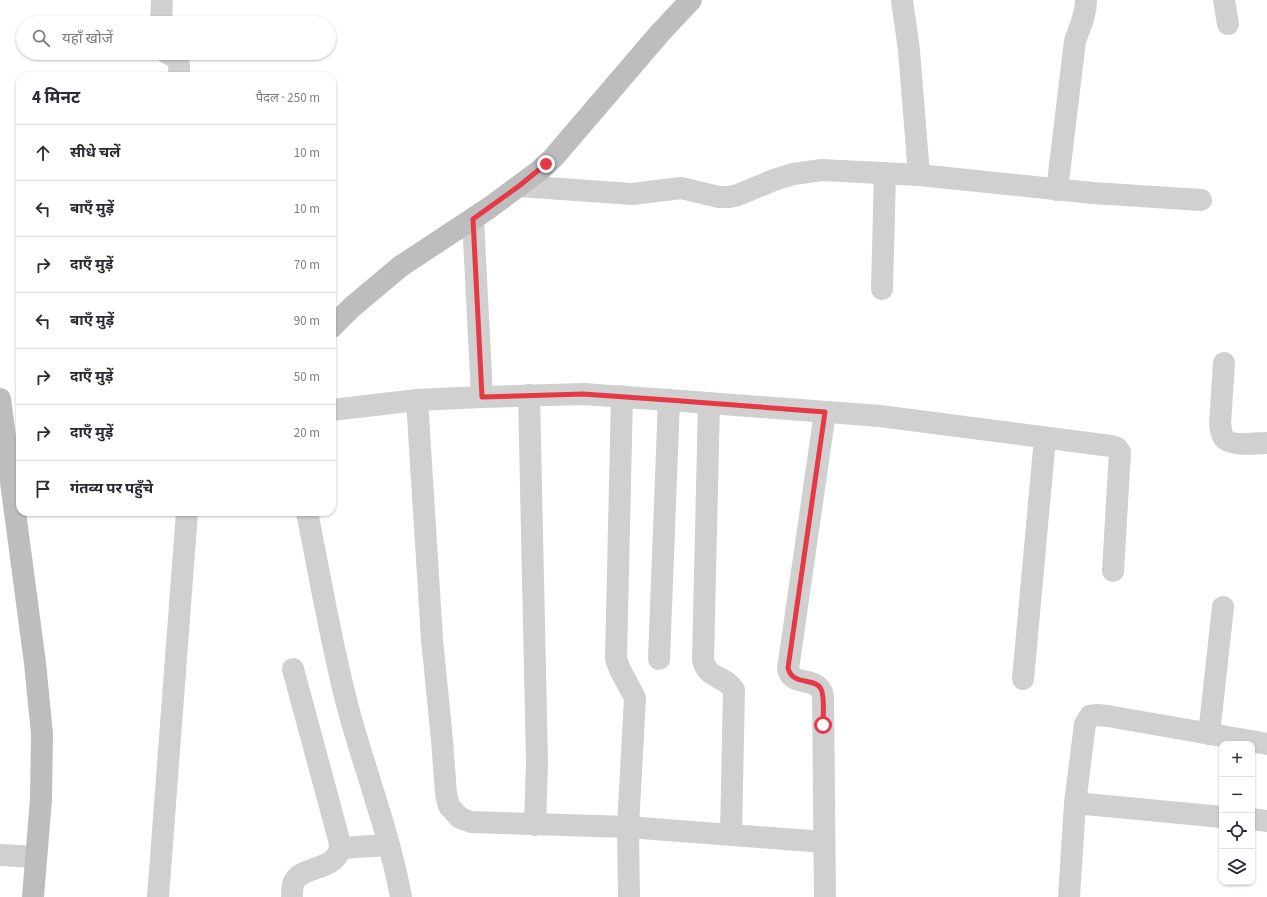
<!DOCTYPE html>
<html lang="hi">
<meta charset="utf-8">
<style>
:root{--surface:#fff;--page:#f2f2f3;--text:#2b2b33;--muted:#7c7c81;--line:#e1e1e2}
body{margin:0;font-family:"Source Sans 3","Noto Sans Devanagari",sans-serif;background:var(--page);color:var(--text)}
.controls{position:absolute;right:12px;bottom:12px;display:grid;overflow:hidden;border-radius:8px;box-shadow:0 1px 3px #0004}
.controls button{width:36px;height:36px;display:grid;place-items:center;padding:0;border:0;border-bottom:1px solid var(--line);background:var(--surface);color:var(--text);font:20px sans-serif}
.stop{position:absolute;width:12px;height:12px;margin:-9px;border:3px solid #e63946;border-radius:50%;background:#fff}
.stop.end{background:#e63946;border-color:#fff;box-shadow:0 1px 4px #0008}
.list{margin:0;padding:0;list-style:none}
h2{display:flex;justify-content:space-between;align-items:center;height:52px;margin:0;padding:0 16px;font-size:17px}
h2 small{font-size:13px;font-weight:400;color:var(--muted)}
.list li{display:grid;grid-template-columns:26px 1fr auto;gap:12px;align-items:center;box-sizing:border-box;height:56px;padding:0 16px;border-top:1px solid var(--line)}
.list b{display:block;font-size:15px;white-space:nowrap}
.list em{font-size:13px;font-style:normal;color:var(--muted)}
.icon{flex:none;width:22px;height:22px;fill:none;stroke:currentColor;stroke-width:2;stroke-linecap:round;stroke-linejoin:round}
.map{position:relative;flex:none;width:1267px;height:897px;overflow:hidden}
.search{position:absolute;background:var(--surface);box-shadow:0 1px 3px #0004;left:16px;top:16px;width:320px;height:44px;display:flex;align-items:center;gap:10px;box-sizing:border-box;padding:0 14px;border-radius:22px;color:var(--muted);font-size:15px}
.panel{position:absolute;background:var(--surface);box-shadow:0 1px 3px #0004;left:16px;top:72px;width:320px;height:444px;border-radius:12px}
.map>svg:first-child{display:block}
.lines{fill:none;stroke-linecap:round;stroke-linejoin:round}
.street{stroke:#d0d0d0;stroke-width:22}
.secondary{stroke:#bdbdbd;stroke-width:22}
.route{stroke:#e63946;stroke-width:5}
</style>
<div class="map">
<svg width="1267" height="897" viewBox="0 0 1267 897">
<rect width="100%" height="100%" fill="#fff"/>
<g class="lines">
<g class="street">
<polyline points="902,0 909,50 919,175"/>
<polyline points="1224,0 1228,24"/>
<polyline points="161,23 162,0"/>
<path d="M167 53C179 59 180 63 179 76"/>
<polyline points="519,186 632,194 681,188 719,197 729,197 738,195 774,180 793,174 822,170 919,175 1093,193 1201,200"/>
<path d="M1057 190 1075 41C1080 27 1086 15 1086 0"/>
<polyline points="473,219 482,397"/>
<polyline points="882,289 885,173"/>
<path d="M1224 363 1220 424C1221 429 1221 434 1224 438 1231 447 1257 443 1267 443"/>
<polyline points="529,395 537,762 535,825"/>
<path d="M622 396 616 659C620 673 629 685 635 698L628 827 629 897"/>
<polyline points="417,400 432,639 442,740 446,794 449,806 460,818 471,822 628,827 824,842"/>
<path d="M709 403 703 660C708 680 725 675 734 690L731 834"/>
<polyline points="332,410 417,400 482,397 583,394 669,400 880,416 1111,446 1117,448 1120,452 1113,571"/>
<path d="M825 412 788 669C792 688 818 674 823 696L825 897"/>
<path d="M307 512C320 577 331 643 348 708 365 771 389 832 401 897"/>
<polyline points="659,659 669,400"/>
<polyline points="1023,679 1045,438"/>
<polyline points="1209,734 1223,607"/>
<polyline points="1075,803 1222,817"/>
<polyline points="1252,819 1267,821"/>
<polyline points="340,848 389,845"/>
<polyline points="0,855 36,857"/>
<polyline points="158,897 187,512"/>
<path d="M292 897C292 892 292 886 294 882 302 865 336 871 340 848 340 844 339 839 338 836L293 669"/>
<polyline points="1069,897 1075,803 1085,724 1090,716 1097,715 1108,716 1267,744"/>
</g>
<g class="secondary">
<polyline points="332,327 352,307 401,266 489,208 539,171 553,158 660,33 691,0"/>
<polyline points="0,399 35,663 42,734 41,799 33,897"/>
</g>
</g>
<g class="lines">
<path class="route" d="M546 164 519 186 473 219 482 397 583 394 668 400 825 412 788 668C792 686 815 677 821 689 825 697 823 716 823 725"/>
</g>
</svg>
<div class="controls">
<button>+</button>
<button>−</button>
<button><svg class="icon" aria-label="locate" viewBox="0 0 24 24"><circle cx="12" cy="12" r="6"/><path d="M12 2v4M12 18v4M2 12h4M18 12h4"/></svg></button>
<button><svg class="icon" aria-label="layers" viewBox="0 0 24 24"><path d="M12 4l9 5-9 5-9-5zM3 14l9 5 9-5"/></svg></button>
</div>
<div class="stop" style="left:823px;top:725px"></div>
<div class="stop end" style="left:546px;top:164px"></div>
<div class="search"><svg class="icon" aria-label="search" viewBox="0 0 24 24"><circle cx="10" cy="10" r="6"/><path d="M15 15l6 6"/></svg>यहाँ खोजें</div>
<section class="panel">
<h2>4 मिनट<small>पैदल · 250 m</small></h2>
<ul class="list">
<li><svg class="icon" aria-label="ahead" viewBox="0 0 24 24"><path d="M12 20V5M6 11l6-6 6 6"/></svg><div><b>सीधे चलें</b></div><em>10 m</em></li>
<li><svg class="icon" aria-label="left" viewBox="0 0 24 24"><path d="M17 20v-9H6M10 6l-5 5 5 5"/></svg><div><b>बाएँ मुड़ें</b></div><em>10 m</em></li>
<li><svg class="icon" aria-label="right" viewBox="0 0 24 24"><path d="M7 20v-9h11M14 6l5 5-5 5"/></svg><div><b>दाएँ मुड़ें</b></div><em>70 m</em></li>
<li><svg class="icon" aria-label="left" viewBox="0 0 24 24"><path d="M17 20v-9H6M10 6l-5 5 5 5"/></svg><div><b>बाएँ मुड़ें</b></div><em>90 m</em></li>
<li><svg class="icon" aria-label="right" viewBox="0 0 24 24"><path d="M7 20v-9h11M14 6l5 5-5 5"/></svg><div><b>दाएँ मुड़ें</b></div><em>50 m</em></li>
<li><svg class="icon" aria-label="right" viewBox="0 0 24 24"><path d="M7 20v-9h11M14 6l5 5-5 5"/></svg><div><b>दाएँ मुड़ें</b></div><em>20 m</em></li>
<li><svg class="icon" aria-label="arrive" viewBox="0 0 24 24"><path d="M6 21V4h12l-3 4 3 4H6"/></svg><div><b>गंतव्य पर पहुँचे</b></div></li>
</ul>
</section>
</div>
